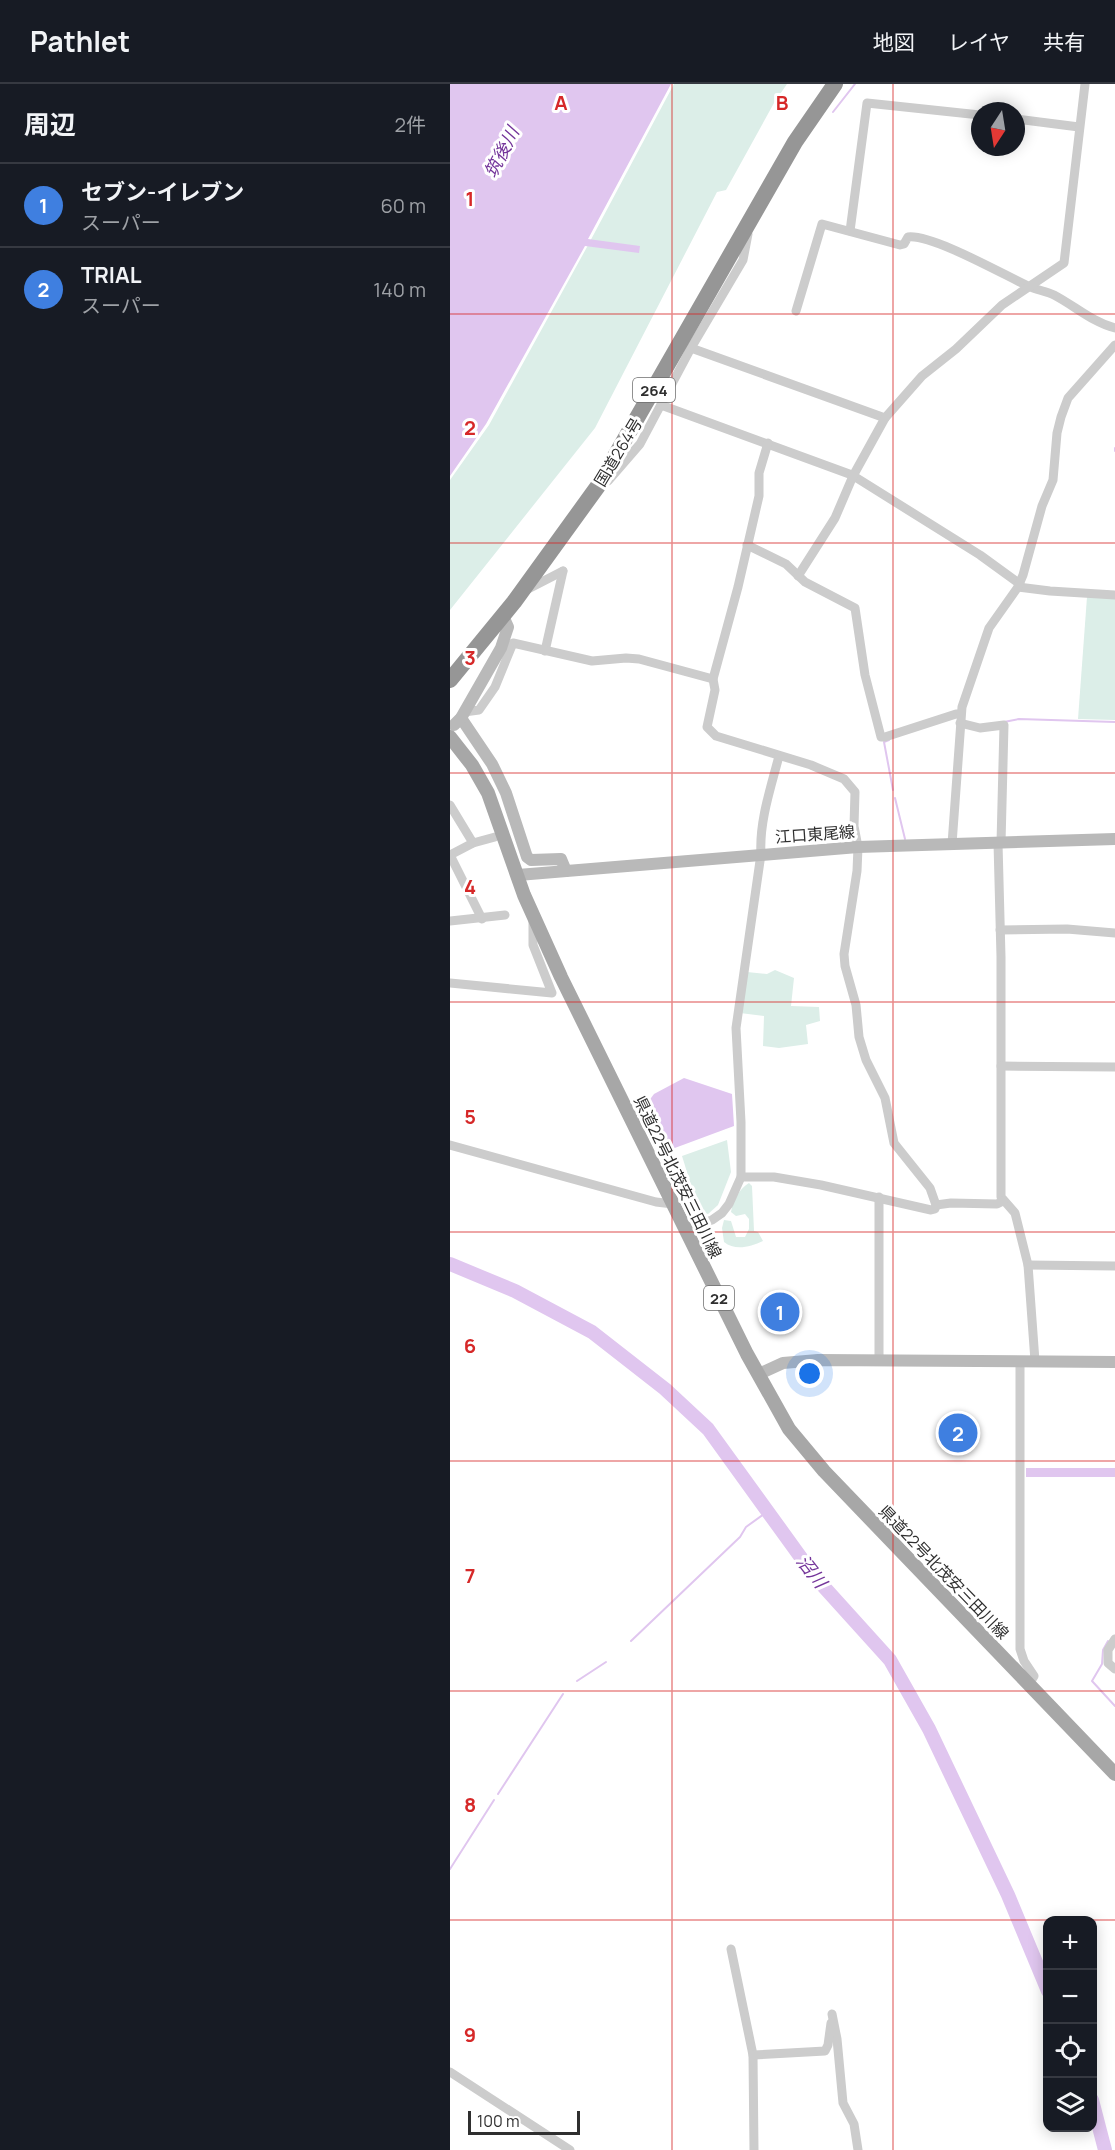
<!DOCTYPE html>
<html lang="ja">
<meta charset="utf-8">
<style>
:root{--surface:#171b24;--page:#20242c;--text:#f1f3f6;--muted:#9ea1a6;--line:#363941;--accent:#d4f621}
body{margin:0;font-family:Manrope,"Noto Sans JP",sans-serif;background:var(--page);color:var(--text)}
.controls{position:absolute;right:18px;bottom:18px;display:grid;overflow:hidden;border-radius:12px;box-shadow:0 3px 15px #0003}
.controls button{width:54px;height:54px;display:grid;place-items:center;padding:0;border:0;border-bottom:2px solid var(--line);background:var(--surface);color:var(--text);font:30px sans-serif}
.compass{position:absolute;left:521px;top:18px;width:54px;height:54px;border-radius:50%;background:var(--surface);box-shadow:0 3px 15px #0003;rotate:192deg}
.scale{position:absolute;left:18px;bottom:15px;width:112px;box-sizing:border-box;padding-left:6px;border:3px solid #2f2f2f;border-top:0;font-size:16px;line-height:21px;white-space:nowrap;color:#2f2f2f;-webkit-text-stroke:4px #fff;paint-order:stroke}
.you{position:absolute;left:360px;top:1290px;width:21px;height:21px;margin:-15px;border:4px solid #fff;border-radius:50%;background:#1a73e8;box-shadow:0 0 0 9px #1a73e833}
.badge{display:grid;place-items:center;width:39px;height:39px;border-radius:50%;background:var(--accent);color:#fff;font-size:20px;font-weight:700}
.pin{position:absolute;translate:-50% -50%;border:3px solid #fff;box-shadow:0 2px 6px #0006}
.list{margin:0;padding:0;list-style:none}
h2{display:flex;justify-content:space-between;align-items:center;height:78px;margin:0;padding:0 24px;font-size:26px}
h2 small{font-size:20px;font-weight:400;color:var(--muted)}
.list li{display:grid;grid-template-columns:39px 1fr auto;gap:18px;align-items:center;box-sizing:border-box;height:84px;padding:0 24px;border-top:2px solid var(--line)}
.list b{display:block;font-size:22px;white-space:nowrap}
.list p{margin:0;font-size:20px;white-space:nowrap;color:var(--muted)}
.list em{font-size:20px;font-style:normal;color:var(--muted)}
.icon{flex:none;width:33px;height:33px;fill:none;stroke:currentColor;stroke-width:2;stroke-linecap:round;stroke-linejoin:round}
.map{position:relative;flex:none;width:665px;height:2066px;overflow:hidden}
header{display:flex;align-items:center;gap:36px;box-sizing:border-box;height:84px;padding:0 30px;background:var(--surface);border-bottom:2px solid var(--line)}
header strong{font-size:28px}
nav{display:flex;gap:33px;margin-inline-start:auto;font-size:21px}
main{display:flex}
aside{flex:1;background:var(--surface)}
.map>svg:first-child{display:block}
.green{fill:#dceee8}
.water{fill:#e0c6ef}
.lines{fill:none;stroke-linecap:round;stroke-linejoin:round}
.stream{stroke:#e0c6ef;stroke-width:2}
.river{stroke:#e0c6ef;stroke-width:14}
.street{stroke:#ccc;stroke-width:9}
.secondary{stroke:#b9b9b9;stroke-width:12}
.primary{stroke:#a7a7a7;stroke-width:14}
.highway{stroke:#969696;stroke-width:16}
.grid{fill:none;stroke:#d62828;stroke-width:1.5;stroke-opacity:0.55}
.labels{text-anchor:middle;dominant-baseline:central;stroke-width:6;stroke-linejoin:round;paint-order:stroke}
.shield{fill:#fff;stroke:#6d6d6d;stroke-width:1.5}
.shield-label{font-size:15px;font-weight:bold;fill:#2f2f2f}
.street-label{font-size:16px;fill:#2f2f2f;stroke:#fff}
.water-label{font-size:18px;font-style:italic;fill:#74359a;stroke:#fff}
.grid-label{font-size:20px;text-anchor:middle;font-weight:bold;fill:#d62828;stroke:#fff;stroke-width:6;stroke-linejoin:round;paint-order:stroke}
</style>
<header>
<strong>Pathlet</strong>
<nav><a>地図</a><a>レイヤ</a><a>共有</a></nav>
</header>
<main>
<aside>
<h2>周辺<small>2件</small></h2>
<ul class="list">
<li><span class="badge" style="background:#3f7fe0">1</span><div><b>セブン-イレブン</b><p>スーパー</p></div><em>60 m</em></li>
<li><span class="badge" style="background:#3f7fe0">2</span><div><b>TRIAL</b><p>スーパー</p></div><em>140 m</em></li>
</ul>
</aside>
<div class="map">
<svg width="665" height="2066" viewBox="0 0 665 2066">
<rect width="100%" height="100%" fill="#fff"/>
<g class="green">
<polygon points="224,0 337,0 324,19 276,106 267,108 145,344 0,526 0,396 39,341 137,163"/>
<polygon points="637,513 665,514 665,636 628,635"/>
<polygon points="325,886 344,894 341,922 369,923 370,937 356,941 358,960 329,964 313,962 314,932 290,929 297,888 317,890"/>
<polygon points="277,1056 281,1088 268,1121 258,1130 249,1127 232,1072"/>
<path d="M299 1099 302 1102 304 1147 308 1148 313 1157C300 1163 285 1167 274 1158L272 1144 274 1136 281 1137 286 1153H295L299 1145V1135L295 1130 286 1132 281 1128C283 1116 289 1105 299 1099Z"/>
</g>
<g class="water">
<polygon points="0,0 221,0 138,155 190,162 189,169 135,162 36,340 0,392"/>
<polygon points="234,994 282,1010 284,1042 214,1068 192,1026 204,1010"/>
<rect x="576" y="1384" width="89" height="9"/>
</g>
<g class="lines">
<g class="stream">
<polyline points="383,28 405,0"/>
<polyline points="665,364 665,367"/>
<polyline points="554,638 569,635 665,638"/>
<polyline points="439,656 434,658 443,706"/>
<polyline points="445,714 455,755"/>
<polyline points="181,1557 290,1453 296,1443 318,1427"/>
<polyline points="658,1557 653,1566 652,1580 642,1597 665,1622"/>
<polyline points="127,1597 156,1578"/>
<polyline points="48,1710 113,1610"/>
<polyline points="0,1785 44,1716"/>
</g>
<g class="river">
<polyline points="0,1180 65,1207 142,1248 215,1305 258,1345 365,1493 440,1576 479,1645 558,1811 598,1907"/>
<polyline points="642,2016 655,2066"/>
</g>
<g class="street">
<polyline points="566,35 629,43"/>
<polyline points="400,147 417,19 530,31"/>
<path d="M346 227 372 140 450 161 454 160 458 153C482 150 554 191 578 202 586 206 596 207 604 211 625 222 642 238 665 244"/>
<polyline points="241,264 435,334 472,292 506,265 552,221 614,179 635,0"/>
<polyline points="211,321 402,391 530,471 570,500"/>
<polyline points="158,397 190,360 241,264 293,176 298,150"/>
<polyline points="297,461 336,480 355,498 405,524 415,591 431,653 435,653 506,630 511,630"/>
<polyline points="348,492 385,434 403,392 435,334"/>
<polyline points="568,503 600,507 665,511"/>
<polyline points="78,505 113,487"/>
<polyline points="95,567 113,487"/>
<polyline points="14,628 29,626 45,603 63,559 142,577 176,574 189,575 263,595"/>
<polyline points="510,639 530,644 554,641 551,759"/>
<polyline points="0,721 23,759"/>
<polyline points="548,759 551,873 551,1113 565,1129 578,1181 585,1277"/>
<polyline points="502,760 512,623 539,544 568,503 573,491 592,422 603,396 607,349 611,333 618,314 665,261"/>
<polyline points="0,771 32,835"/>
<polyline points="0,771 23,759 45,753"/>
<polyline points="0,837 55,831"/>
<polyline points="550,846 617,845 665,849"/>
<polyline points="0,899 102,909 83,861 83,837"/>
<polyline points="551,982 665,983"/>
<polyline points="0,1061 206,1118 223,1120"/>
<polyline points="291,1093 324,1093 371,1101 481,1126 485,1125 486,1121 480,1104 444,1059 435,1014 416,976 409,953 406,921 395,882 394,870 407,787 408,763 404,742 405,708 394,695 361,681 266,652 257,643 265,606 263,595 288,503 309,412 309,389 318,359"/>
<polyline points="486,1121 501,1119 547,1120 553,1117"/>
<path d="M235 1145 262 1136 272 1129 279 1120 291 1093V1038L286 944 311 770C309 738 321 703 329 672"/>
<polyline points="578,1181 665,1182"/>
<polyline points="429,1277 429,1113"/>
<polyline points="570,1277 570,1565 574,1577 584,1592 579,1600"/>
<polyline points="665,1555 658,1566 658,1579 665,1585"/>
<polyline points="281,1865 303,1971 304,2066"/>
<polyline points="382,1930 387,1955 393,2019 404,2040 408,2066"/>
<polyline points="303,1971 375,1967 378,1961 381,1939"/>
<polyline points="0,1988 120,2066"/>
</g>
<g class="secondary">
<polyline points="11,634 42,680 56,709 77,773 81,776 111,775 116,787"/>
<polyline points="4,641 11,634 51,564 58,543 53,532"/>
<polyline points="68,791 408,763 665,755"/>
<polyline points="309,1290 333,1279 368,1276 665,1278"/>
</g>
<polyline class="primary" points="0,653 22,681 38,709 74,811 111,893 297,1270 339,1345 374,1387 665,1690"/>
<polyline class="highway" points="0,596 64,518 148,402 345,58 385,0"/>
</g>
<path class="grid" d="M222 0V2066M443 0V2066M0 230H665M0 459H665M0 689H665M0 918H665M0 1148H665M0 1377H665M0 1607H665M0 1836H665"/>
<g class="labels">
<g class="shield">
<rect x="183" y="294" width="42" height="24" rx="4.5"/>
<rect x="254" y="1202" width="30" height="24" rx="4.5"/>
</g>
<g class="shield-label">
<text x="204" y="306">264</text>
<text x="269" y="1214">22</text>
</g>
<g class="street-label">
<text transform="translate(168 368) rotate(-59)">国道264号</text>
<text transform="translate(365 750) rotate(-4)">江口東尾線</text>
<text transform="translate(228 1093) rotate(64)">県道22号北茂安三田川線</text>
<text transform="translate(494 1488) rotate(46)">県道22号北茂安三田川線</text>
</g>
<g class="water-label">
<text transform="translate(51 68) rotate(-63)">筑後川</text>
<text transform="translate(362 1487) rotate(52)">沼川</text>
</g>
</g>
<g class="grid-label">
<text x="111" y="26">A</text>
<text x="332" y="26">B</text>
<text x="20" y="122">1</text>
<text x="20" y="351">2</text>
<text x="20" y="581">3</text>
<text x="20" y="810">4</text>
<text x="20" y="1040">5</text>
<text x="20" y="1269">6</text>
<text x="20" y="1499">7</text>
<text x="20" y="1728">8</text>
<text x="20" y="1958">9</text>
</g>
</svg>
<div class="controls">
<button>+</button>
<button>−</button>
<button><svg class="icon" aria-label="locate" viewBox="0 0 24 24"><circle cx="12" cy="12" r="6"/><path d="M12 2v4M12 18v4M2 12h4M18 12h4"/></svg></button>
<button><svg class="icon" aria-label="layers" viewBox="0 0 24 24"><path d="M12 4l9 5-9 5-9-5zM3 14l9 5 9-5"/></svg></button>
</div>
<svg class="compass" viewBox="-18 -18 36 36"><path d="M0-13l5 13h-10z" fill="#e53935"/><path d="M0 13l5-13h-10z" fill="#9ea1a6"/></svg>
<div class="scale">100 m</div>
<div class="you"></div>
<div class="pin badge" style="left:330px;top:1228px;background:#3f7fe0">1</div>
<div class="pin badge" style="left:508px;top:1349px;background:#3f7fe0">2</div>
</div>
</main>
